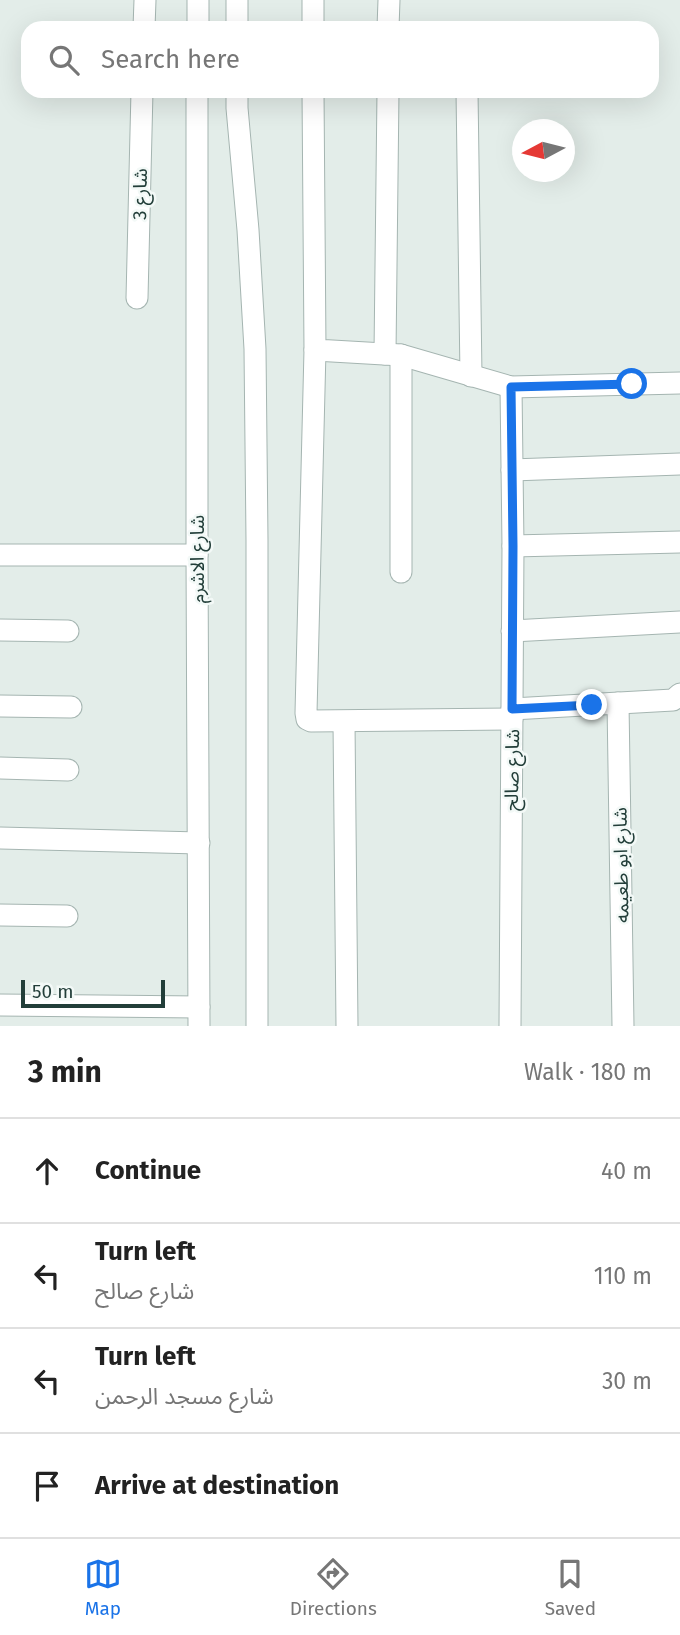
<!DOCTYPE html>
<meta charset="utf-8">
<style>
:root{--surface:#fff;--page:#f6f6f6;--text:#222;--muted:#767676;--line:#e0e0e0;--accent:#1a73e8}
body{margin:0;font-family:"Fira Sans","Noto Sans Arabic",sans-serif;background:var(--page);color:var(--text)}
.compass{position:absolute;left:512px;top:119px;width:63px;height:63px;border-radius:50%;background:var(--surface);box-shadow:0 7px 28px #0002;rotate:263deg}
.scale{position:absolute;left:21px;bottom:18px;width:144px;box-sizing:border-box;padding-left:7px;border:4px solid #223e39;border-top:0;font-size:19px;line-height:24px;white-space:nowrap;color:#223e39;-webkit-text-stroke:5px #f3f9f7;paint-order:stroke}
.stop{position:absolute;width:21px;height:21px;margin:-16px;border:5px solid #1a73e8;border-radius:50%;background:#fff}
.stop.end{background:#1a73e8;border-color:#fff;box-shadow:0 2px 7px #0008}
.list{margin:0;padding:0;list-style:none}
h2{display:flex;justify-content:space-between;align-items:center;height:91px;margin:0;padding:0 28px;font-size:30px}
h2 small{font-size:23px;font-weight:400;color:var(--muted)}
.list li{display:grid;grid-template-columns:46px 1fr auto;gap:21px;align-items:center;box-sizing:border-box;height:105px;padding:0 28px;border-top:2px solid var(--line)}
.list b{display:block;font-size:26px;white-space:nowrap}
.list p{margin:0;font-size:23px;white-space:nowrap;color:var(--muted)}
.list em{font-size:23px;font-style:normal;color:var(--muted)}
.icon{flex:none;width:38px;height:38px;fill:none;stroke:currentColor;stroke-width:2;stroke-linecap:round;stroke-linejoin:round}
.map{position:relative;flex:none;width:680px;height:1026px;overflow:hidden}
.search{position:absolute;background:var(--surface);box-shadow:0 7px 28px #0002;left:21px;right:21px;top:21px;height:77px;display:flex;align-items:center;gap:18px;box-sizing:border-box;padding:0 24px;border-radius:21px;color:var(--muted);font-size:26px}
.sheet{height:511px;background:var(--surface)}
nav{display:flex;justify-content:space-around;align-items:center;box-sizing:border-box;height:98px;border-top:2px solid var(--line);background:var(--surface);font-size:19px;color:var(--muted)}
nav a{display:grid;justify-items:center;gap:4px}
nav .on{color:var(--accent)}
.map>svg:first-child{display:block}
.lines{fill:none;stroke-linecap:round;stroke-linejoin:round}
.minor-casing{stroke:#a5b5b1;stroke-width:23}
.minor{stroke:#fff;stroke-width:21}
.route{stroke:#1a73e8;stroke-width:9}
.labels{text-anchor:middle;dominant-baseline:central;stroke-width:5;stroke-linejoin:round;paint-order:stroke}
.street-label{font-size:19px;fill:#223e39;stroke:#f3f9f7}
</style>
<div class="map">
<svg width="680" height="1026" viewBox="0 0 680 1026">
<rect width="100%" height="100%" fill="#e3ede9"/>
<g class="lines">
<g class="minor-casing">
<g id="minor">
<polyline points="237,0 237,28"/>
<polyline points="313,0 313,28"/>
<polyline points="144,28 145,0"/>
<polyline points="198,28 198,0"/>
<polyline points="388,28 389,0"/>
<polyline points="197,91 197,555 199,1026"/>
<polyline points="237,91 237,108 248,230 255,349 257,540 257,1026"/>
<polyline points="313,91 315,350 401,355 511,387 680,383"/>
<polyline points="467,91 471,376"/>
<polyline points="137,298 142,91"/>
<polyline points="315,350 306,713 307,719 311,721 512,719"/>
<polyline points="385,354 388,91"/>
<polyline points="401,355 401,572"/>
<polyline points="512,470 680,464"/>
<polyline points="513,546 680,542"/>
<polyline points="0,555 197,555"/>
<polyline points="0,630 68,631"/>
<polyline points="512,631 680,622"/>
<polyline points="618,703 623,1026"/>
<polyline points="0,706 71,707"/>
<polyline points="512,709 673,700 680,694"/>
<polyline points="344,722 347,1026"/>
<polyline points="0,768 68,770"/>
<polyline points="0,838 199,843"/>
<polyline points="0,915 67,916"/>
<polyline points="0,1005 199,1007"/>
<polyline points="510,1026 513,546 511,387"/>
</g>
</g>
<use href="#minor" class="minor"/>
</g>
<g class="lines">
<polyline class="route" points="592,705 512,709 513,546 511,387 632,384"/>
</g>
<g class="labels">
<g class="street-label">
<text transform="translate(140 194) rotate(-89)">شارع 3</text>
<text transform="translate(197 559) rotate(-90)">شارع الاشرم</text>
<text transform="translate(512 770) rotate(-89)">شارع صالح</text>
<text transform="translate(621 865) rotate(-91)">شارع ابو طعيمه</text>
</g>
</g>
</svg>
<svg class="compass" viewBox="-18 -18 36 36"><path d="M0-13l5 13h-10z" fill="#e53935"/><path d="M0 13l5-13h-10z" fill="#767676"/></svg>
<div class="scale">50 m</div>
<div class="stop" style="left:632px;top:384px"></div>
<div class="stop end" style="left:592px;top:705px"></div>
<div class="search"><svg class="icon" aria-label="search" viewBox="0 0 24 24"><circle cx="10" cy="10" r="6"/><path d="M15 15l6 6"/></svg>Search here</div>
</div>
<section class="sheet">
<h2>3 min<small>Walk · 180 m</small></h2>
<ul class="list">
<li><svg class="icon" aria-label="ahead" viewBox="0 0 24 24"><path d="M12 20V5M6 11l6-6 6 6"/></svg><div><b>Continue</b></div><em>40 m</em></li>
<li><svg class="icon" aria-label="left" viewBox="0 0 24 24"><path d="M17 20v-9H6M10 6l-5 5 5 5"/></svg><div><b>Turn left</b><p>شارع صالح</p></div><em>110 m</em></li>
<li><svg class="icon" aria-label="left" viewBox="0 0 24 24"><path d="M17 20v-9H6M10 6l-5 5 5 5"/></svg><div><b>Turn left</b><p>شارع مسجد الرحمن</p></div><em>30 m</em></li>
<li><svg class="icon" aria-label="arrive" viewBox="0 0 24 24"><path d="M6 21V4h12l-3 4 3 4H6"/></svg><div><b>Arrive at destination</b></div></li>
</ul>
</section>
<nav>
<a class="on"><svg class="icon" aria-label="map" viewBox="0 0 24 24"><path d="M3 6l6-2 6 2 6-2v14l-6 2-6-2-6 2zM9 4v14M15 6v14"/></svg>Map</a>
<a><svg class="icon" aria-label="directions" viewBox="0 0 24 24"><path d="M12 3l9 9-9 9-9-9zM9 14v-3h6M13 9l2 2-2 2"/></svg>Directions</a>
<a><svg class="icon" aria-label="saved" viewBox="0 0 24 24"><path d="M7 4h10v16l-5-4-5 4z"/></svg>Saved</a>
</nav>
